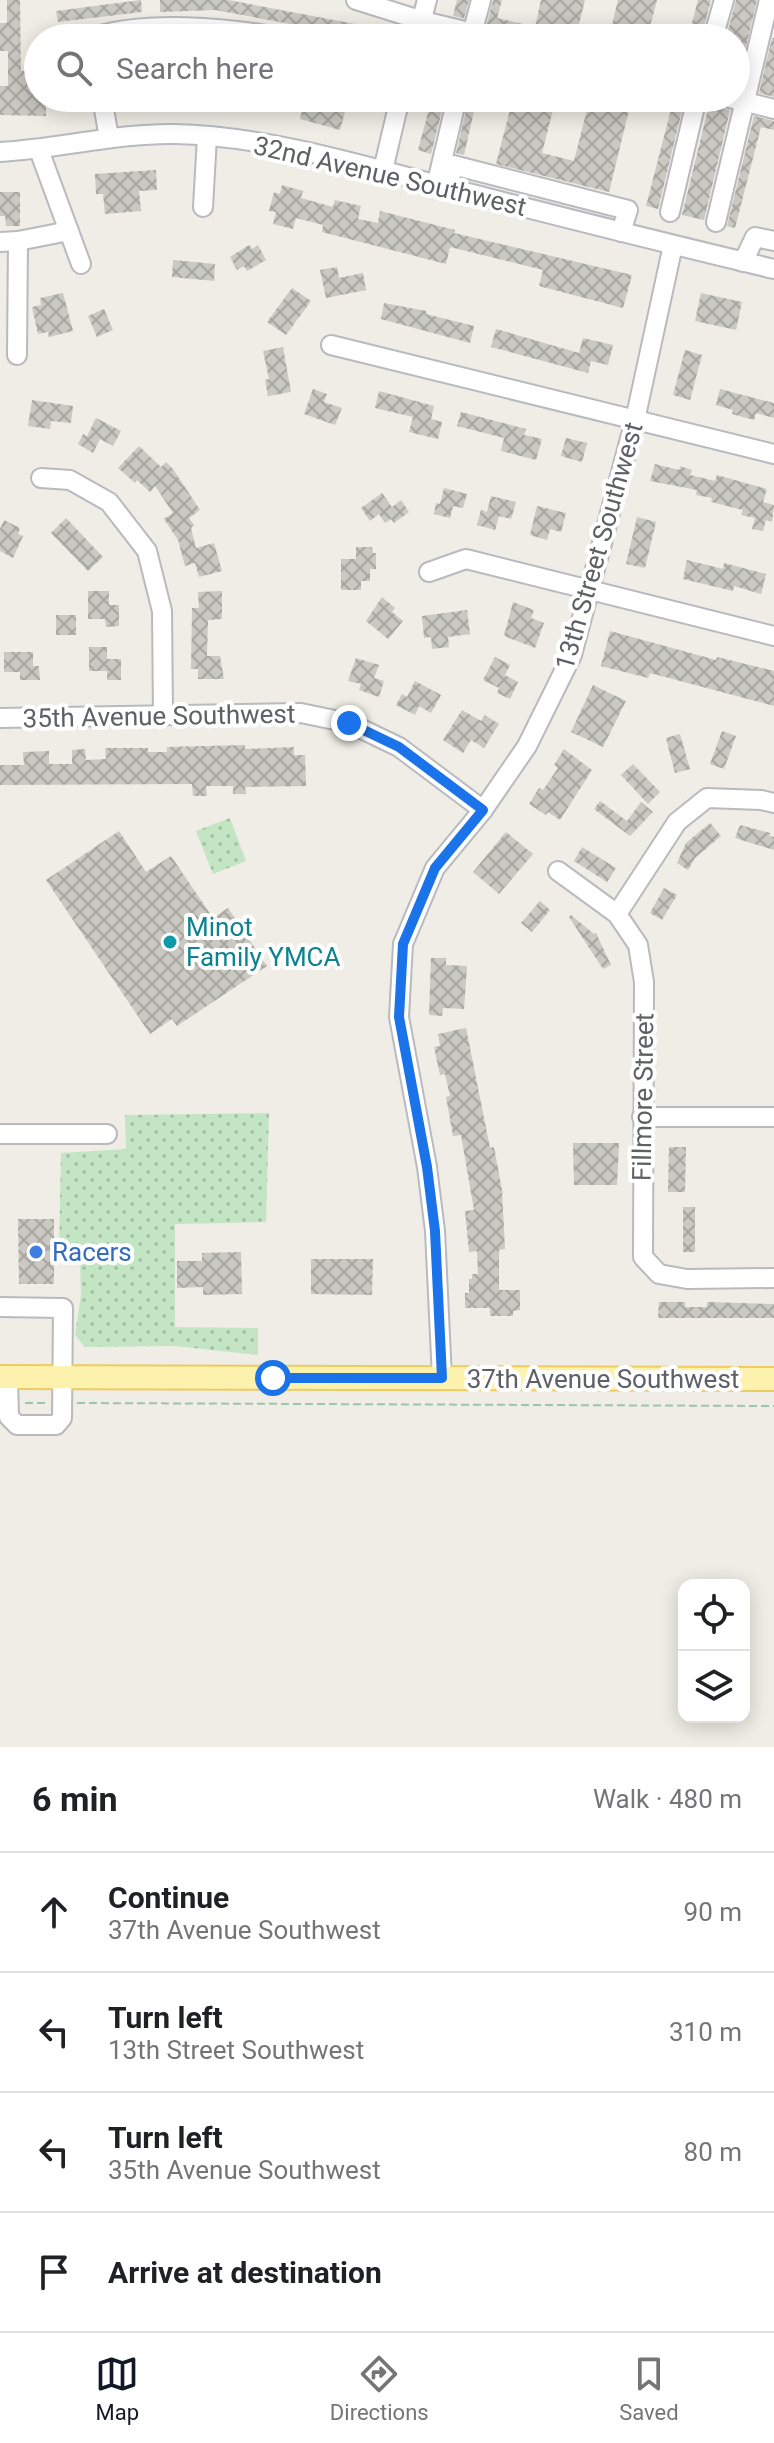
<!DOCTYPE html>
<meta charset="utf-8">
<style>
:root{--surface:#fff;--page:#f6f6f6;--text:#202124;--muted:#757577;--line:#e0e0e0;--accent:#111827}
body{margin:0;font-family:Roboto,sans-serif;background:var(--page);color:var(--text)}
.controls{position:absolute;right:24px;bottom:24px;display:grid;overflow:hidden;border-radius:16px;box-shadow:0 4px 20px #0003}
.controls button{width:72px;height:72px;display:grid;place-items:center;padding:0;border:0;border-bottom:2px solid var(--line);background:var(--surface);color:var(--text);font:40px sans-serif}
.stop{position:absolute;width:24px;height:24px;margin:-18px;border:6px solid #1a73e8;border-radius:50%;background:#fff}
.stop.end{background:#1a73e8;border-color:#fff;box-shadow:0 2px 8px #0008}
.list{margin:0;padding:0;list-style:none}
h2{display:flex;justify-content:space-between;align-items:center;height:104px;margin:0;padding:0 32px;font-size:34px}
h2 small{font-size:26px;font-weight:400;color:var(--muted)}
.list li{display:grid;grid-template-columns:52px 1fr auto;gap:24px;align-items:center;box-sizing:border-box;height:120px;padding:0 32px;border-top:2px solid var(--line)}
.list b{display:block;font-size:30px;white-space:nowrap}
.list p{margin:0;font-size:26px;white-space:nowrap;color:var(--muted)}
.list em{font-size:26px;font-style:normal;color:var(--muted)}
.icon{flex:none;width:44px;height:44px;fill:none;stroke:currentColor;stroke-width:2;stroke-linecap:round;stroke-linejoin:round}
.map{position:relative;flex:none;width:774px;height:1747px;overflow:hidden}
.search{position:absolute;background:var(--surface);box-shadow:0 4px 20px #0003;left:24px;right:24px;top:24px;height:88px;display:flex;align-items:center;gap:20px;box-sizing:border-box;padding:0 28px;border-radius:44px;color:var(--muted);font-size:30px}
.sheet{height:584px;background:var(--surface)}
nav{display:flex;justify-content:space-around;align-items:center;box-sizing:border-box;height:112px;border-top:2px solid var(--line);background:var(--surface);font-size:22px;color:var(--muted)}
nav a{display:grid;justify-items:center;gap:4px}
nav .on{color:var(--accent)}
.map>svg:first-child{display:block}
.grass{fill:url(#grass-dots)}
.building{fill:url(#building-cross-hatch)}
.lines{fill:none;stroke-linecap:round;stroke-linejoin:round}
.minor-casing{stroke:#b8babf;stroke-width:22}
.major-casing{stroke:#edcb60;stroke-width:26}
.path{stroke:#9cc6aa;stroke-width:2;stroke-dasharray:8 4;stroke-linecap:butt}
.minor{stroke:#fff;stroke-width:18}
.major{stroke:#fcf2ad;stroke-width:22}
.route{stroke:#1a73e8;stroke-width:10}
.culture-dot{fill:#0f9aa8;stroke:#fff;stroke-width:3}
.shop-dot{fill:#3f7fe0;stroke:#fff;stroke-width:3}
.labels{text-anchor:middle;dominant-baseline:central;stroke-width:8;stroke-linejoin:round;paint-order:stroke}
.street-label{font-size:26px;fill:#5d6065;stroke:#fff}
.culture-label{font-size:26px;fill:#0d838f;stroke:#fff;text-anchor:start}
.shop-label{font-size:26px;fill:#366cbe;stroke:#fff;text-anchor:start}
</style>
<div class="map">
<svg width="774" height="1747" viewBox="0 0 774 1747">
<defs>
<pattern id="grass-dots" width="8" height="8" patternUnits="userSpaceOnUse" patternTransform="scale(2)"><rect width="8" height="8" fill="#c3e5c4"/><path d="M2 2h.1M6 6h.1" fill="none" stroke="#a2bda3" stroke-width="1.8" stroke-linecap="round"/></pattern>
<pattern id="building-cross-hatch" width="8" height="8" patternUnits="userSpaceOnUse" patternTransform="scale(2)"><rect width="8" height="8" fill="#cac8c2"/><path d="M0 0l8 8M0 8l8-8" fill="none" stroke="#a7a6a1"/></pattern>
</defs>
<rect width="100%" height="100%" fill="#efede5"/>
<g class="grass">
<polygon points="230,818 246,861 213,874 196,831"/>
<polygon points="269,1113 266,1222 175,1224 175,1327 258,1328 258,1355 176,1346 85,1347 75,1335 81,1295 80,1256 59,1256 61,1153 126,1149 125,1115"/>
</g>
<g class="building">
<polygon points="7,0 20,0 21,71 38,71 38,98 46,98 46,116 0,115 0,86 8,86 8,51 0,51 0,23 7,23"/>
<polygon points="141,0 142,12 58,22 56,11"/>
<polygon points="160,0 228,0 371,27 366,38 215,10 160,12"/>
<polygon points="457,0 469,0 464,18 453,16"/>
<polygon points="493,0 502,0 497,18 535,27 541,0 585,0 578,28 564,25 561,38 532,38 487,24"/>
<polygon points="618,0 657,0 647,38 629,38 610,33"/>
<polygon points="698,0 711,0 701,38 688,38"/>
<polygon points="736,0 757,0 740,72 736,71 736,38 726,38"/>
<polygon points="772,38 774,38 774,97 759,93"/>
<polygon points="249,98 285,98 282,110 249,103"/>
<polygon points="305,98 324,98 347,105 340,130 300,119"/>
<polygon points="432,98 445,98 431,154 418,150"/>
<polygon points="469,98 477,98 464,155 456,153"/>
<polygon points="513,98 556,98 542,153 574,161 590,98 632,98 609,192 496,164"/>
<polygon points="674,98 685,98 658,209 646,206"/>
<polygon points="709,105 730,110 704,220 682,215"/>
<polygon points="754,116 774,121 774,130 761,127 735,228 727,226"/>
<polygon points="156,170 157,190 139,191 141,211 105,214 103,194 96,194 95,174"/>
<polygon points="282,185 303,191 301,198 333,207 335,200 361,206 358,219 378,223 380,211 455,230 454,233 632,275 623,308 539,286 543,270 450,247 446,264 322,232 323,225 296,218 293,229 273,224 276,212 269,211 274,192 280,194"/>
<polygon points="0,192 20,192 20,226 6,226 5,216 0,216"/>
<polygon points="249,245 252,249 258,245 266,260 247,271 244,266 237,270 230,257"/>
<polygon points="173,260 215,264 214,281 172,277"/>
<polygon points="337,267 339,278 363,273 366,290 326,298 320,270"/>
<polygon points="292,288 311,301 286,335 267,322"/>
<polygon points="63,293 73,331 49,337 48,332 38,334 32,307 41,305 40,298"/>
<polygon points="701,293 742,302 736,330 695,321"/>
<polygon points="384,303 426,311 426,314 474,326 470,343 381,319"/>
<polygon points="104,309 113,330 97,337 88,316"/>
<polygon points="496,329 579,353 583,338 613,345 608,365 591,361 588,373 491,347"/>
<polygon points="283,347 291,392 268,396 265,380 269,379 263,351"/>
<polygon points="685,350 702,355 690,400 673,395"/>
<polygon points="313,389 327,394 324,402 342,408 335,425 304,414"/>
<polygon points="720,389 774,403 774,418 756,413 754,420 732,414 733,410 716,405"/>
<polygon points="379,391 434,406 431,419 442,422 438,439 409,432 413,417 375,408"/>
<polygon points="32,400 73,406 71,423 51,421 50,429 28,426"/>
<polygon points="461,412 526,429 524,435 542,439 536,460 501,451 504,438 457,426"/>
<polygon points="96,418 121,431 113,446 100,439 93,453 78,444 83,434 87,436"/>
<polygon points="566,438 587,443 582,462 561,456"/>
<polygon points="139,446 161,467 166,462 173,469 200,510 189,518 194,525 191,528 196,548 214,543 222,571 199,577 195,563 185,566 178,540 164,519 173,513 155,486 150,492 137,480 135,483 118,468"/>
<polygon points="655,464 679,470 680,466 692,470 690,475 715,481 717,475 767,489 763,502 774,505 772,522 766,520 763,531 752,529 755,518 741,515 743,510 711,502 712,498 696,495 697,490 650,481"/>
<polygon points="444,488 467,494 463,508 453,506 450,518 434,514 436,503 440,504"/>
<polygon points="382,493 392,507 401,500 409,512 394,523 391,519 385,523 379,514 370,521 361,508"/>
<polygon points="491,496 516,502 511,519 499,516 495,530 477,525 481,510 487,512"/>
<polygon points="537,506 566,513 561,532 550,529 547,540 530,535"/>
<polygon points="637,517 656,522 645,568 626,564"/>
<polygon points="66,518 103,557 88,571 51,533"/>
<polygon points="4,520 20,528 18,534 23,536 13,558 0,551 0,529"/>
<polygon points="356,547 372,547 373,553 376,553 376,569 370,569 370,581 361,581 361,590 341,590 341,559 356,559"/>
<polygon points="687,560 723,569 724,563 766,574 761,594 734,586 733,591 683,579"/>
<polygon points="88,591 109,591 109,605 119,605 119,626 106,627 105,619 88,619"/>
<polygon points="222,591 222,619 208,620 207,656 220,656 224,679 198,679 198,669 191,669 192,608 199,608 198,592"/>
<polygon points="382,597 395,608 392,612 403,621 388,639 366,621"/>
<polygon points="513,602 534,610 531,618 544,623 535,648 504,636"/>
<polygon points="467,610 470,634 448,637 449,647 432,649 431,637 424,638 422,616"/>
<rect x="56" y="615" width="20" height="20"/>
<polygon points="610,631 716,660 717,657 774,671 774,706 650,673 648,678 601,666"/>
<polygon points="89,647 107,647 107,659 121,659 121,680 107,680 107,671 89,671"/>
<polygon points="4,652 33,652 33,666 39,666 40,680 20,680 20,672 4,672"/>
<polygon points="495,657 510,665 505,675 518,682 510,699 497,693 499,688 483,680"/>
<polygon points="356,658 379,665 374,678 384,681 379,697 359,690 361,684 348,681"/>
<polygon points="415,681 441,695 431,713 419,706 415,715 396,705 402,694 407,697"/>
<polygon points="593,685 626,701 603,747 571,732"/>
<polygon points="462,710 481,721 485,715 499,724 484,748 471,740 463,753 443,740"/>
<polygon points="722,731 736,736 724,769 710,764"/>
<polygon points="680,734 690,769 675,773 666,738"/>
<polygon points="245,745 245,749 294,747 294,755 305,755 306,786 245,787 246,794 233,794 233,786 206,786 207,796 193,796 192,784 0,785 0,765 24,765 23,752 49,751 49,764 72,764 72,750 85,749 86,760 106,759 105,748 148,748 148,752 167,752 167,747"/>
<polygon points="564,749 592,770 560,820 548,812 546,815 529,804 539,788 543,790 558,768 554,765"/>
<polygon points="633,764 660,792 648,804 621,775"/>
<polygon points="600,801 627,821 641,802 653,812 630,836 594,809"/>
<polygon points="710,823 721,836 695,858 688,870 677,863 686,843"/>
<polygon points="740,825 770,833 769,836 774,837 774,850 735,838"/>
<polygon points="119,831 146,872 171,856 213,918 228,908 267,966 177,1026 172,1019 150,1034 46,880"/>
<polygon points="506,832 533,854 499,894 473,872"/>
<polygon points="582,847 616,868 607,882 574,861"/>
<polygon points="664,888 677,895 662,920 650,913"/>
<polygon points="540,901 550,910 532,932 521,923"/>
<polygon points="571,915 594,934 596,933 611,965 603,969 569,917"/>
<polygon points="431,958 446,958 446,965 467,966 464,1009 443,1008 442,1016 429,1015"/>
<polygon points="466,1028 490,1148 494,1147 502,1190 505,1249 499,1250 499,1290 520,1290 520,1310 513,1311 513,1316 490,1316 490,1308 465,1308 465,1293 469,1293 469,1279 472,1279 472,1274 478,1274 477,1251 469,1252 465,1211 474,1210 461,1135 453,1136 446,1097 450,1096 445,1074 440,1075 434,1047 440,1046 438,1034"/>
<polygon points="573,1143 619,1143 617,1185 574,1185"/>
<polygon points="669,1147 686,1147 685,1192 668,1192"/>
<rect x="683" y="1207" width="12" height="45"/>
<polygon points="18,1219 54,1219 54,1284 19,1284"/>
<polygon points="241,1252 242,1294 203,1295 203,1287 177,1288 177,1261 202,1261 202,1253"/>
<polygon points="311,1259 373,1259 372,1295 311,1294"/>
<polygon points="659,1302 685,1302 685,1307 707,1307 707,1302 774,1304 774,1318 658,1318"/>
</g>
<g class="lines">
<g class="minor-casing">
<g id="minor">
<polyline points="356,0 423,21 494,38"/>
<path d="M90 38C145 20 226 27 284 38"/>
<polyline points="417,38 427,0"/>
<polyline points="471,38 481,0"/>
<polyline points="713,38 724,0"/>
<polyline points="102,98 109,138"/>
<polyline points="730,98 774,109"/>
<polyline points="39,150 81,264"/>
<path d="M0 152C59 149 116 133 175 134 266 136 362 165 449 188 557 216 665 243 774 269"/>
<polyline points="383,170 400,98"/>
<polyline points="437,182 457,98"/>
<polyline points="448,188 453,165 628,210 621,232"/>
<polyline points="203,207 207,137"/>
<polyline points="670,212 697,98"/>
<polyline points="716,222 769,0"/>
<polyline points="0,242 18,241 69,231"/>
<polyline points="743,262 755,237 774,241"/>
<polyline points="331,345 774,454"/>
<polyline points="17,355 18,241"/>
<polyline points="41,478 70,480 109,502 147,551 162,611 163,716"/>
<polyline points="429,572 466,559 774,636"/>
<polyline points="0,718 301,713 349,723 399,747 483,810"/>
<polyline points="558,871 617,914 638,945 644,982 643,1257 659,1274 687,1279 774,1278"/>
<polyline points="617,914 677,822 707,798 761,800 774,803"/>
<polyline points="642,1117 774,1117"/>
<polyline points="0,1134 107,1134"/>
<polyline points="0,1307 63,1308 62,1418 56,1425 17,1425 9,1417 8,1378"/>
<polyline points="442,1378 435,1231 427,1167 399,1017 403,944 435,868 483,810 527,746 572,655 635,420 673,245"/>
</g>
</g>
<g class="major-casing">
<polyline id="major" points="0,1377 774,1379"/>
</g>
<g class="path">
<polyline points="25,1403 47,1403"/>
<polyline points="77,1403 774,1406"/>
</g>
<use href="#minor" class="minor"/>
<use href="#major" class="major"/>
</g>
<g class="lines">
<polyline class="route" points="273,1378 442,1378 435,1231 427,1167 399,1017 403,944 435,868 483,810 399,747 349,723"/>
</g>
<circle class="culture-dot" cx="170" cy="942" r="8"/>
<circle class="shop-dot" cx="36" cy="1252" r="8"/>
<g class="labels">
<g class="street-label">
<text transform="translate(390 176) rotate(13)">32nd Avenue Southwest</text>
<text transform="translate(599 546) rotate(-74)">13th Street Southwest</text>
<text transform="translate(159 716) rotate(-1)">35th Avenue Southwest</text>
<text transform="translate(643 1097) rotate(-89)">Fillmore Street</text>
<text x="603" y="1379">37th Avenue Southwest</text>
</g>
<g class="culture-label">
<text x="186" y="927">Minot<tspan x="186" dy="30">Family YMCA</tspan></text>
</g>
<g class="shop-label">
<text x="52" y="1252">Racers</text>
</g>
</g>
</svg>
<div class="controls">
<button><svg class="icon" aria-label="locate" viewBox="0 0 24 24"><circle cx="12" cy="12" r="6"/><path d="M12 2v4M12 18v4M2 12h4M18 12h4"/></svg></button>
<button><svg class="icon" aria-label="layers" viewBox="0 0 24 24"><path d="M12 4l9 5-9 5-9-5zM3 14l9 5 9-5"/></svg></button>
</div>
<div class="stop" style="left:273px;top:1378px"></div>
<div class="stop end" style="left:349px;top:723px"></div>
<div class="search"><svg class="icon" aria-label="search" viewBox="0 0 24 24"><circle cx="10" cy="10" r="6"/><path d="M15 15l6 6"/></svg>Search here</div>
</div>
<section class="sheet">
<h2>6 min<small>Walk · 480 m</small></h2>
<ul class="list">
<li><svg class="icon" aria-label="ahead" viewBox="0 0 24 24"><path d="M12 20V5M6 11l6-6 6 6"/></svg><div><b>Continue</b><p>37th Avenue Southwest</p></div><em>90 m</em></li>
<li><svg class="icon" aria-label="left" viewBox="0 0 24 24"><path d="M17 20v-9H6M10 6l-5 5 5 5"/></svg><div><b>Turn left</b><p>13th Street Southwest</p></div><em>310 m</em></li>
<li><svg class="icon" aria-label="left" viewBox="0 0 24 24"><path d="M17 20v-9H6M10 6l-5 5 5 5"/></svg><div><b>Turn left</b><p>35th Avenue Southwest</p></div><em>80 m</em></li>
<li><svg class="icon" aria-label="arrive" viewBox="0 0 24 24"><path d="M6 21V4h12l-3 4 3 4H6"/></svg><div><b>Arrive at destination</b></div></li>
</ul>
</section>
<nav>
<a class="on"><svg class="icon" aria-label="map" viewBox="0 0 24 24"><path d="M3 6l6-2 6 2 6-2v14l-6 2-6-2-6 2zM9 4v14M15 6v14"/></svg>Map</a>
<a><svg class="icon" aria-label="directions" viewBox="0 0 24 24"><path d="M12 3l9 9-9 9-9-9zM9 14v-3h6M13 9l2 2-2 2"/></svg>Directions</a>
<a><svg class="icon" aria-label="saved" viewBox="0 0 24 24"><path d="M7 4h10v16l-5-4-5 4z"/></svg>Saved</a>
</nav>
